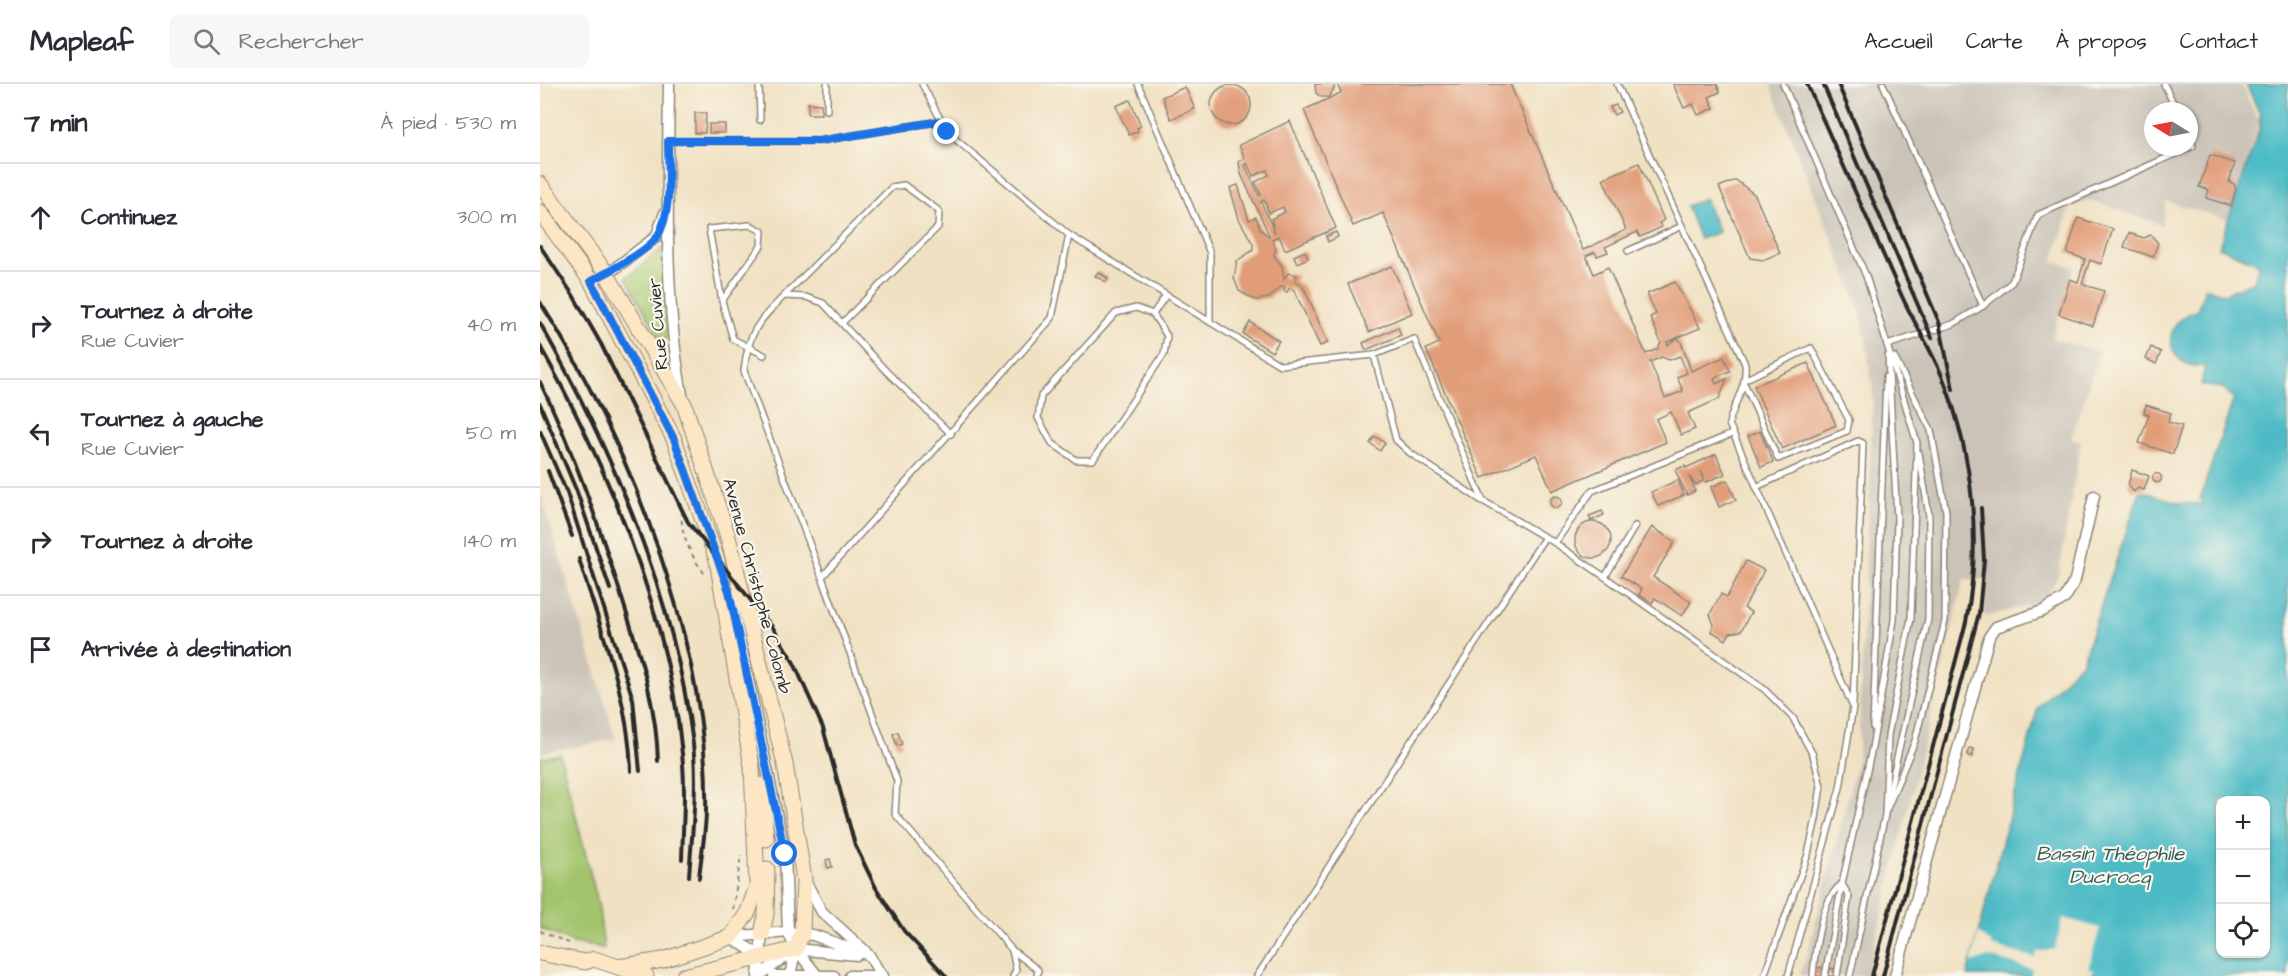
<!DOCTYPE html>
<html lang="fr">
<meta charset="utf-8">
<style>
:root{--surface:#fff;--page:#f7f7f7;--text:#2b2b33;--muted:#7c7c81;--line:#e1e1e2}
body{margin:0;font-family:"Architects Daughter",sans-serif;background:var(--page);color:var(--text)}
.controls{position:absolute;right:18px;bottom:18px;display:grid;overflow:hidden;border-radius:12px;box-shadow:0 2px 4px #0004}
.controls button{width:54px;height:54px;display:grid;place-items:center;padding:0;border:0;border-bottom:2px solid var(--line);background:var(--surface);color:var(--text);font:30px sans-serif}
.compass{position:absolute;left:1604px;top:18px;width:54px;height:54px;border-radius:50%;background:var(--surface);box-shadow:0 2px 4px #0004;rotate:280deg}
.stop{position:absolute;width:18px;height:18px;margin:-14px;border:4px solid #1a73e8;border-radius:50%;background:#fff}
.stop.end{background:#1a73e8;border-color:#fff;box-shadow:0 2px 6px #0008}
.list{margin:0;padding:0;list-style:none}
h2{display:flex;justify-content:space-between;align-items:center;height:78px;margin:0;padding:0 24px;font-size:26px}
h2 small{font-size:20px;font-weight:400;color:var(--muted)}
.list li{display:grid;grid-template-columns:39px 1fr auto;gap:18px;align-items:center;box-sizing:border-box;height:108px;padding:0 24px;border-top:2px solid var(--line)}
.list b{display:block;font-size:22px;white-space:nowrap}
.list p{margin:0;font-size:20px;white-space:nowrap;color:var(--muted)}
.list em{font-size:20px;font-style:normal;color:var(--muted)}
.icon{flex:none;width:33px;height:33px;fill:none;stroke:currentColor;stroke-width:2;stroke-linecap:round;stroke-linejoin:round}
.map{position:relative;flex:none;width:1748px;height:892px;overflow:hidden}
header{display:flex;align-items:center;gap:36px;box-sizing:border-box;height:84px;padding:0 30px;background:var(--surface);border-bottom:2px solid var(--line)}
header strong{font-size:28px}
nav{display:flex;gap:33px;margin-inline-start:auto;font-size:21px}
.search{width:420px;height:54px;background:var(--page);display:flex;align-items:center;gap:15px;box-sizing:border-box;padding:0 21px;border-radius:12px;color:var(--muted);font-size:22px}
main{display:flex}
aside{flex:1;background:var(--surface)}
.map>svg:first-child{display:block}
.industrial{fill:#cbc3b8;fill-rule:evenodd}
.green{fill:#a3c46d;stroke:#67784c;stroke-width:1.5}
.water{fill:#4dbbc6;stroke:#3c7378;stroke-width:1.5;fill-rule:evenodd}
.pier{fill:#f0e1c2}
.building{fill:#e19c78;fill-rule:evenodd}
.lines{fill:none;stroke-linecap:round;stroke-linejoin:round}
.service-casing{stroke:#8e8676;stroke-width:8}
.minor-casing{stroke:#8e8676;stroke-width:13}
.secondary-casing{stroke:#8e8676;stroke-width:17}
.path{stroke:#8e8676;stroke-width:2;stroke-dasharray:4.5 4.5;stroke-linecap:butt}
.service{stroke:#fff;stroke-width:5}
.minor{stroke:#fff;stroke-width:10}
.secondary{stroke:#fce6c4;stroke-width:15}
.rail{stroke:#2b2b2b;stroke-width:4}
.route{stroke:#1a73e8;stroke-width:8}
.labels{text-anchor:middle;dominant-baseline:central;stroke-width:4.5;stroke-linejoin:round;paint-order:stroke}
.street-label{font-size:18px;fill:#2b2b2b;stroke:#fbf7ec}
.water-label{font-size:20px;font-style:italic;fill:#375d61;stroke:#fbf7ec}
</style>
<header>
<strong>Mapleaf</strong>
<div class="search"><svg class="icon" aria-label="search" viewBox="0 0 24 24"><circle cx="10" cy="10" r="6"/><path d="M15 15l6 6"/></svg>Rechercher</div>
<nav><a>Accueil</a><a>Carte</a><a>À propos</a><a>Contact</a></nav>
</header>
<main>
<aside>
<h2>7 min<small>À pied · 530 m</small></h2>
<ul class="list">
<li><svg class="icon" aria-label="ahead" viewBox="0 0 24 24"><path d="M12 20V5M6 11l6-6 6 6"/></svg><div><b>Continuez</b></div><em>300 m</em></li>
<li><svg class="icon" aria-label="right" viewBox="0 0 24 24"><path d="M7 20v-9h11M14 6l5 5-5 5"/></svg><div><b>Tournez à droite</b><p>Rue Cuvier</p></div><em>40 m</em></li>
<li><svg class="icon" aria-label="left" viewBox="0 0 24 24"><path d="M17 20v-9H6M10 6l-5 5 5 5"/></svg><div><b>Tournez à gauche</b><p>Rue Cuvier</p></div><em>50 m</em></li>
<li><svg class="icon" aria-label="right" viewBox="0 0 24 24"><path d="M7 20v-9h11M14 6l5 5-5 5"/></svg><div><b>Tournez à droite</b></div><em>140 m</em></li>
<li><svg class="icon" aria-label="arrive" viewBox="0 0 24 24"><path d="M6 21V4h12l-3 4 3 4H6"/></svg><div><b>Arrivée à destination</b></div></li>
</ul>
</aside>
<div class="map">
<svg width="1748" height="892" viewBox="0 0 1748 892">
<rect width="100%" height="100%" fill="#fbf7ec"/>
<filter id="ink" filterUnits="userSpaceOnUse"><feTurbulence type="fractalNoise" baseFrequency=".0167" numOctaves="2"/><feDisplacementMap in="SourceGraphic" scale="12" xChannelSelector="R" yChannelSelector="G"/><feConvolveMatrix kernelMatrix="1 2 1 2 8 2 1 2 1" color-interpolation-filters="sRGB"/></filter>
<filter id="wash" filterUnits="userSpaceOnUse"><feTurbulence type="fractalNoise" baseFrequency=".008" numOctaves="4" result="noise"/><feDisplacementMap in="SourceGraphic" scale="24" xChannelSelector="R" yChannelSelector="G"/><feGaussianBlur stdDeviation="1.35" result="paint"/><feColorMatrix in="noise" values="0 0 0 0 0 0 0 0 0 0 0 0 0 0 0 0 0 1.4 0 .05"/><feComposite in="paint" operator="in"/></filter>
<g filter="url(#wash)">
<rect width="100%" height="100%" fill="#f0e1c2"/>
<g class="industrial">
<path d="M1230 0H1701L1719 38 1688 136 1626 117 1622 141 1548 116 1530 124 1513 177 1533 183 1512 255 1560 268 1531 354 1541 357 1519 489 1505 517 1444 533 1446 496H1424L1327 892H1259L1267 872 1318 674 1333 311 1322 230ZM1613 27H1649V63H1613Z"/>
<polygon points="0,408 76,655 0,669"/>
</g>
<g class="green">
<polygon points="126,161 127,254 121,257 86,194"/>
<polygon points="20,670 58,819 64,864 33,859 0,844 0,674"/>
</g>
<g class="water">
<path d="M1706 0H1748V892H1427L1498 623 1542 578 1600 407 1640 419 1661 420 1663 416 1660 415 1694 314 1682 304 1661 301 1665 282C1626 287 1617 236 1657 227L1665 204 1685 210 1714 197 1719 180 1679 163 1720 43V30ZM1680 716H1726V870H1680Z"/>
<polygon points="1165,115 1179,148 1160,155 1147,122"/>
</g>
<polygon class="pier" points="1523,834 1560,844 1548,885 1553,885 1551,892 1491,892 1492,885 1448,873 1431,879 1438,849 1451,859 1451,862 1495,874 1497,868 1515,865"/>
<g id="blocks">
<g class="building">
<polygon points="775,0 794,0 794,5 789,13 781,13 776,9"/>
<path d="M797 0H970L1043 166 1086 146 1063 95 1099 79 1124 136 1119 139 1122 143 1100 153 1097 148 1065 163 1068 168 1057 172 1055 168 1046 172 1054 190 1068 183 1106 270 1118 265 1121 258 1110 233 1116 230 1107 210 1135 198 1160 244 1127 258 1128 261 1137 254 1141 258 1151 287 1184 273 1190 287 1174 294 1176 300 1187 295 1179 315 1148 329 1155 345 1141 351 1131 328 1116 335 1126 358 1012 407 996 371 942 394 886 265 899 259 843 129 813 142 764 26 801 9ZM1140 272 1147 289 1137 293 1143 307 1125 314 1110 278 1122 273 1129 276Z"/>
<polygon points="1133,0 1177,0 1180,8 1169,13 1174,24 1158,31 1153,20 1144,24"/>
<circle cx="691" cy="21" r="20"/>
<polygon points="645,3 655,25 631,35 622,13"/>
<polygon points="590,16 601,42 597,44 598,47 589,51 576,22"/>
<polygon points="268,19 281,20 281,30 268,30"/>
<polygon points="1076,21 1080,28 1074,31 1070,23"/>
<polygon points="155,29 166,29 165,49 155,49"/>
<path d="M750 37 796 144 745 166 739 152 732 155 736 165 734 171 742 182 744 195 748 189 757 191 755 198 761 200 766 208 788 259 780 262 754 206 749 204 747 208 744 207 745 203 742 202 729 214 715 216 699 207 694 194 697 177 713 166V160L699 135 690 104 698 101 709 136 716 133 721 146 730 153 701 90 699 78 705 74 699 61ZM707 79 713 92 727 86 729 91 715 98 721 111 719 112 705 81ZM724 116 729 129 743 123 745 128 731 135 735 149 721 118Z"/>
<rect x="169" y="40" width="16" height="9"/>
<polygon points="1670,71 1695,79 1689,98 1694,100 1696,105 1691,122 1666,114 1669,106 1659,103"/>
<polygon points="1196,96 1215,111 1240,169 1223,176 1210,174 1179,103"/>
<polygon points="1538,134 1573,145 1561,180 1550,176 1542,200 1564,207 1553,242 1519,230 1530,195 1538,198 1545,175 1527,169"/>
<polygon points="796,148 798,153 788,158 786,152"/>
<polygon points="1589,149 1604,154 1611,151 1618,159 1613,173 1584,163"/>
<polygon points="765,167 768,174 757,179 754,172"/>
<polygon points="852,182 872,229 829,248 808,200"/>
<polygon points="558,188 568,194 566,198 555,192"/>
<polygon points="710,238 739,257 732,268 703,250"/>
<polygon points="858,243 861,251 826,266 823,259"/>
<polygon points="1611,263 1621,268 1616,280 1606,275"/>
<polygon points="1268,279 1296,341 1242,365 1214,302"/>
<polygon points="1606,321 1631,329 1628,338 1642,342 1633,370 1599,359 1609,331 1604,329"/>
<polygon points="1220,347 1233,378 1221,383 1208,352"/>
<polygon points="835,352 845,359 840,367 830,359"/>
<polygon points="1176,370 1185,390 1166,398 1161,387 1163,397 1155,401 1149,392 1155,407 1147,411 1135,386 1145,382 1146,384"/>
<polygon points="1592,386 1609,392 1604,406 1598,404 1594,408 1588,401"/>
<circle cx="1617" cy="394" r="4.5"/>
<polygon points="1138,396 1144,411 1118,422 1111,408"/>
<polygon points="1187,396 1196,416 1179,423 1171,403"/>
<circle cx="1016" cy="418" r="6"/>
<polygon points="1062,427 1064,431 1051,437 1049,432"/>
<circle cx="1053" cy="456" r="18"/>
<polygon points="1112,443 1135,458 1113,493 1151,518 1142,532 1115,514 1112,519 1099,511 1102,505 1081,492"/>
<polygon points="1206,477 1224,486 1204,524 1211,528 1201,547 1190,549 1186,556 1171,547 1174,541 1170,530 1181,510 1187,513"/>
<polygon points="358,648 362,660 357,662 353,650"/>
<polygon points="1429,664 1434,665 1432,673 1427,671"/>
<polygon points="290,775 292,783 288,784 286,776"/>
<polygon points="1272,883 1294,885 1294,892 1271,892"/>
</g>
</g>
</g>
<g filter="url(#ink)">
<use href="#blocks" fill-opacity="0" stroke="#8e8676" stroke-width="1.5"/>
<g class="lines">
<g class="service-casing">
<g id="service">
<polyline points="219,0 220,36"/>
<polyline points="382,0 407,48 529,151 740,281 834,271 874,255 943,417 1015,459 1052,407 1192,350"/>
<polyline points="598,0 670,169 670,238"/>
<path d="M1077 0 1205 280C1207 304 1194 317 1189 340L1313 623 1300 704 1248 892"/>
<polyline points="1243,0 1326,192 1377,359 1371,534 1348,651 1345,731 1310,892"/>
<polyline points="1343,0 1443,222"/>
<polyline points="1624,0 1637,27"/>
<polyline points="287,26 287,0"/>
<polyline points="128,57 279,57 401,37"/>
<polyline points="1088,167 1142,142"/>
<polyline points="244,212 352,103 364,101 399,127 398,143 302,239"/>
<polyline points="182,217 221,162 222,147 210,141 169,145 182,217 193,255 224,271"/>
<polyline points="613,230 627,252 624,270 553,376 536,376 512,359 498,334 501,312 576,229 596,224 613,230 626,211"/>
<polyline points="1347,261 1413,240 1443,222 1472,198 1498,131 1653,62 1649,53"/>
<polyline points="834,271 856,356 870,369 942,417"/>
<polyline points="1205,301 1238,375 1307,347 1309,336 1271,264 1206,295"/>
<polyline points="1216,403 1318,357 1323,359 1313,621"/>
<polyline points="1015,459 1065,493 1095,442"/>
<path d="M282 493 204 287C208 248 218 238 244 212L266 213 283 219 346 287 411 350"/>
<polyline points="1065,493 1224,605 1253,634 1273,671 1281,702 1276,735 1268,770 1224,892"/>
<polyline points="1333,643 1346,293"/>
<polyline points="1348,714 1388,535 1389,432 1379,369"/>
<polyline points="1346,727 1375,657 1405,537 1406,428 1391,346 1354,273"/>
<polyline points="472,866 498,886 497,892"/>
<polyline points="473,892 476,886 472,866 355,730 357,697 282,493 512,234 529,151"/>
<polyline points="717,892 1005,453"/>
<path d="M1273 892C1275 867 1281 814 1302 800L1332 664 1354 536 1357 434 1348 272"/>
<polyline points="1285,892 1302,800"/>
<polyline points="1297,892 1309,812 1302,800"/>
</g>
</g>
<g class="minor-casing">
<g id="minor">
<path d="M129 0C128 103 123 209 142 311"/>
<polyline points="51,197 74,185 116,153 125,129"/>
<polyline points="190,510 245,770 248,848 256,865 276,890"/>
<polyline points="264,795 282,828 325,867"/>
<polyline points="191,853 248,848 273,851 329,871 341,891"/>
<polyline points="191,853 220,872"/>
<polyline points="250,891 256,865"/>
<polyline points="218,892 222,850"/>
<polyline points="219,892 256,865 317,871"/>
<polyline points="234,892 294,892"/>
<polyline points="310,892 343,892"/>
<polyline points="1355,892 1449,553 1456,543 1503,527 1525,514 1535,496 1554,412"/>
</g>
</g>
<g class="secondary-casing">
<g id="secondary">
<polyline points="0,100 66,189 144,320 188,453 245,680 264,795 262,849 256,865 144,892"/>
<polyline points="0,128 51,197 134,355 177,476 212,683 217,802 208,828 191,853 123,876 78,883"/>
<polyline points="222,701 226,755"/>
<polyline points="222,850 226,830 227,785"/>
<polyline points="0,869 45,878 54,875 106,892"/>
</g>
</g>
<g class="path">
<path d="M143 427C137 445 153 476 165 490"/>
<polyline points="193,825 201,771"/>
<polyline points="0,847 31,860"/>
</g>
<use href="#service" class="service"/>
<use href="#minor" class="minor"/>
<use href="#secondary" class="secondary"/>
<g class="rail">
<path d="M1267 0C1298 69 1329 138 1360 208 1373 238 1392 266 1404 297 1433 372 1442 459 1426 538L1332 892"/>
<polyline points="1283,0 1392,254"/>
<polyline points="1298,0 1399,238 1413,305"/>
<polyline points="0,162 33,211 61,260 148,438 233,544 254,579 283,644 315,761 336,804 364,847 406,892"/>
<path d="M0 218C87 353 170 564 166 726 166 748 161 771 159 794"/>
<path d="M0 239C73 369 134 510 153 660 158 703 152 749 149 792"/>
<path d="M0 262C69 386 128 526 142 670 146 704 143 740 142 775"/>
<path d="M0 298C33 366 57 436 80 508 98 567 116 614 118 677"/>
<polyline points="0,320 37,408 70,505"/>
<polyline points="0,347 27,409 93,615 100,687"/>
<polyline points="8,387 32,452"/>
<path d="M39 475C60 544 89 614 91 687"/>
<polyline points="1343,892 1439,529 1444,476 1441,424"/>
</g>
</g>
</g>
<g class="lines" filter="url(#ink)">
<path class="route" d="M245 770 189 507 134 355 51 197C67 189 107 167 117 153 133 129 128 85 128 57H279L401 37 407 48"/>
</g>
<g class="labels">
<g class="street-label">
<text transform="translate(118 240) rotate(-95)">Rue Cuvier</text>
<text transform="translate(217 502) rotate(75)">Avenue Christophe Colomb</text>
</g>
<g class="water-label">
<text x="1570" y="770">Bassin Théophile<tspan x="1570" dy="23">Ducrocq</tspan></text>
</g>
</g>
</svg>
<div class="controls">
<button>+</button>
<button>−</button>
<button><svg class="icon" aria-label="locate" viewBox="0 0 24 24"><circle cx="12" cy="12" r="6"/><path d="M12 2v4M12 18v4M2 12h4M18 12h4"/></svg></button>
</div>
<svg class="compass" viewBox="-18 -18 36 36"><path d="M0-13l5 13h-10z" fill="#e53935"/><path d="M0 13l5-13h-10z" fill="#7c7c81"/></svg>
<div class="stop" style="left:245px;top:770px"></div>
<div class="stop end" style="left:407px;top:48px"></div>
</div>
</main>
